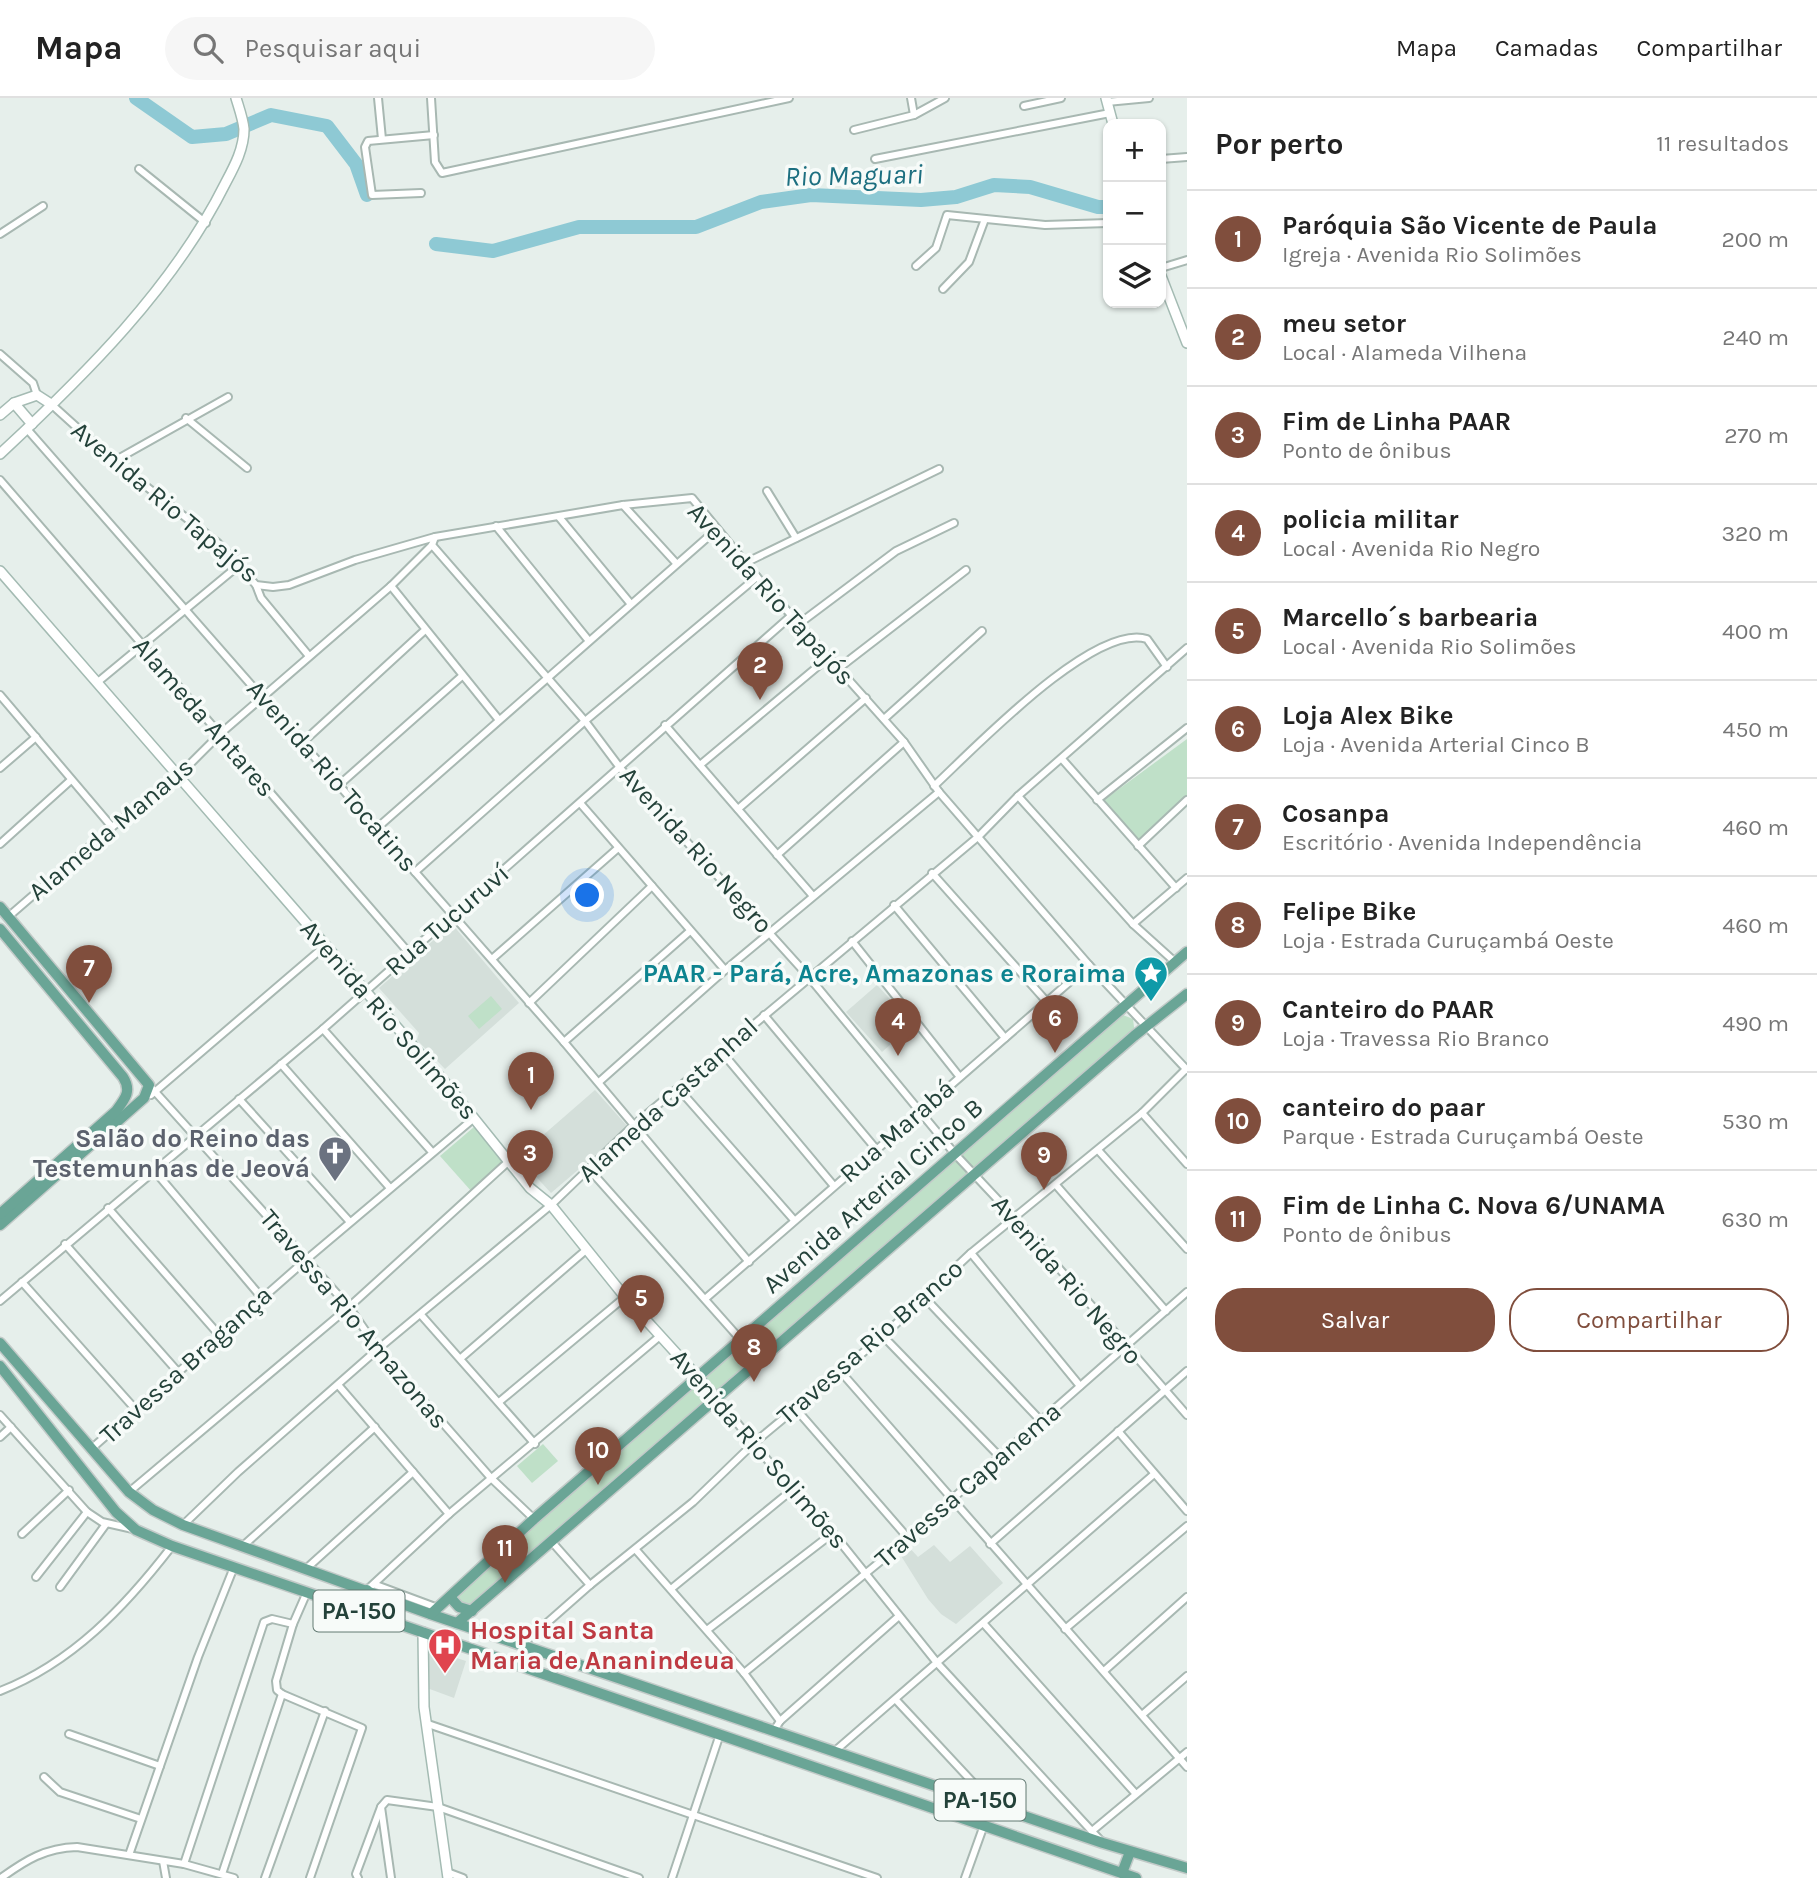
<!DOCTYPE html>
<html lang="pt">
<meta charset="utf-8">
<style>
:root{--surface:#fff;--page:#f6f6f6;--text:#222;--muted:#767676;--line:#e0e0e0;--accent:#804e3d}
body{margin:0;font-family:Karla,sans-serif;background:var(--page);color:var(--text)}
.controls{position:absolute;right:21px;top:21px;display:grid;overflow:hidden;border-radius:14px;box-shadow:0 2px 5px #0004}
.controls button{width:63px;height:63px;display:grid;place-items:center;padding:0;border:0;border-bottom:2px solid var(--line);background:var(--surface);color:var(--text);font:35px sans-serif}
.you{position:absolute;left:588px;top:798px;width:24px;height:24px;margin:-18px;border:5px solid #fff;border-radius:50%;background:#1a73e8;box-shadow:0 0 0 10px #1a73e833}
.badge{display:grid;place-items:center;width:46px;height:46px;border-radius:50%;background:var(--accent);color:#fff;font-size:23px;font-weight:700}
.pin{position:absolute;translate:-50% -58px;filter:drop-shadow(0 2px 4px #0008)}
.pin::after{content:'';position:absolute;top:37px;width:24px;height:21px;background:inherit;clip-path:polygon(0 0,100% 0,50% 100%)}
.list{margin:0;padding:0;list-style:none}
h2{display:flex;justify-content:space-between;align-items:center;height:91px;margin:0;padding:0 28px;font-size:30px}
h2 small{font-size:23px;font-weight:400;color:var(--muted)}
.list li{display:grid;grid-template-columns:46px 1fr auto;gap:21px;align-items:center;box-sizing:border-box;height:98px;padding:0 28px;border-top:2px solid var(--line)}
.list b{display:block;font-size:26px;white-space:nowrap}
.list p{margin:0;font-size:23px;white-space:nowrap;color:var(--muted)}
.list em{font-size:23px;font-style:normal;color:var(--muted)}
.actions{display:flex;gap:14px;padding:21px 28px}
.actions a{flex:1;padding:16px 0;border:2px solid var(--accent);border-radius:28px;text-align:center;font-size:24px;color:var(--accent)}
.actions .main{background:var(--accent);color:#fff}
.icon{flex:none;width:38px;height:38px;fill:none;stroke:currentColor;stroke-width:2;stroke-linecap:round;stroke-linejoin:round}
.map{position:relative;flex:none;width:1187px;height:1780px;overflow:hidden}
header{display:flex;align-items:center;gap:42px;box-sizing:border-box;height:98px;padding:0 35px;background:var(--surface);border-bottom:2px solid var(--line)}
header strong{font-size:33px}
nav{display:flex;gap:38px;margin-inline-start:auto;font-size:24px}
.search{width:490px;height:63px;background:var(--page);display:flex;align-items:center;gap:18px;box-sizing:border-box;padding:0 24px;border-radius:38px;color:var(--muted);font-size:26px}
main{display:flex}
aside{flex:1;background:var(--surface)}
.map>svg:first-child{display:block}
.built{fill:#d4dfda}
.green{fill:#bfe0c8}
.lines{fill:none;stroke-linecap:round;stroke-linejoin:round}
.river{stroke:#8ec9d4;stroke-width:14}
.street-casing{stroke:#a8b8b2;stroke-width:10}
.secondary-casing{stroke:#a4bbb3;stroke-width:12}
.primary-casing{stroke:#c2cac8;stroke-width:13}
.street{stroke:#fff;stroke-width:6}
.secondary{stroke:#fff;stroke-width:9}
.primary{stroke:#6aa596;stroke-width:10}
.labels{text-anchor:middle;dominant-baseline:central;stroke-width:7;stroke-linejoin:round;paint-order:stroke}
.shield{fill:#f7fbf9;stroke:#637a73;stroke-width:2}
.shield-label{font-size:24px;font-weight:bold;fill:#24423a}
.street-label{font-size:26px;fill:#24423a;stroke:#f7fbf9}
.culture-label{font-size:26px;font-weight:bold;fill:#0d838f;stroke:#f7fbf9;text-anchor:end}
.worship-label{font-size:26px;font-weight:bold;fill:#5b616d;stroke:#f7fbf9;text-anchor:end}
.health-label{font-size:26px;font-weight:bold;fill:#be3a42;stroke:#f7fbf9;text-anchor:start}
.water-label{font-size:28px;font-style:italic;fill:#1c6f80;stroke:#f7fbf9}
</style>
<header>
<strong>Mapa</strong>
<div class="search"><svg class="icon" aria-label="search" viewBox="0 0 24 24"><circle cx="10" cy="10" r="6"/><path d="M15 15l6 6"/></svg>Pesquisar aqui</div>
<nav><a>Mapa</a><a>Camadas</a><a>Compartilhar</a></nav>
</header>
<main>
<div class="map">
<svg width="1187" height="1780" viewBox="0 0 1187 1780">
<rect width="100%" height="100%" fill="#e6efeb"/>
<g class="built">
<polygon points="452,826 519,905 445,971 417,942 419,935 379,890"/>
<polygon points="877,887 913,926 882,954 846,914"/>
<polygon points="595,992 628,1029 551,1095 518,1059"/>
<polygon points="906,1446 918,1459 934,1447 950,1464 970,1448 1003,1485 956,1526 941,1516 928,1501 898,1453"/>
<polygon points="428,1545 449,1552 447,1557 466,1563 454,1600 427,1590"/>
</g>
<g class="green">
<polygon points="1187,641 1187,699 1139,743 1104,702"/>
<polygon points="491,898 502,911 479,931 468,918"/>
<polygon points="1118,915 1133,921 1135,937 472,1513 450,1499"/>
<polygon points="474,1029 506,1065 472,1094 440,1058"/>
<polygon points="543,1346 558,1363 532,1385 517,1368"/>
</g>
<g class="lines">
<g class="river">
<polyline points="136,0 192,39 226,36 271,17 327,28 356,66 367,97"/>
<polyline points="436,146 493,153 579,129 696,129 761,104 811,97 921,102 956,99 994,87 1030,89 1098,109 1108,109"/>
</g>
<g class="street-casing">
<g id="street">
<polyline points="378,0 382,41"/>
<polyline points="431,0 435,64 442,75 789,0"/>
<polyline points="911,0 914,17"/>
<polyline points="1107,4 1149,0"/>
<polyline points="1024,8 1061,0"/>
<polyline points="854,32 914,17 945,0"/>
<polyline points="875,61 1110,15"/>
<polyline points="1161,61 1187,59"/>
<polyline points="139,71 206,125"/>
<polyline points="421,95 372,97 365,49 368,43 434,37"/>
<polyline points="0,136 43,108"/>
<polyline points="916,168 936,150 947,117 1045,127 1108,125"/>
<polyline points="1161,170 1187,162"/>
<polyline points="943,191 969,164 985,121"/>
<polyline points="0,256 33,285 37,297"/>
<polyline points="51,306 114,363 218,445 256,487 273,489 289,487 355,462 435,439 623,407 692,400 757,479 904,644 939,694 1089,867 1187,972"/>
<polyline points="186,320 247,370"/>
<polyline points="27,331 564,944 749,1164"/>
<polyline points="114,363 228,299"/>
<polyline points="0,382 409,855"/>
<polyline points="767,393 796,440"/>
<polyline points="623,407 676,465"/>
<polyline points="559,419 630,505"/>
<polyline points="496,428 589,543"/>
<polyline points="435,439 432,447 585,623 621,671 809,879 955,1056 1015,1120 1187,1317"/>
<polyline points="745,465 939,371"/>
<polyline points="256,487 261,500 309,558"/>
<polyline points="391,488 499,622"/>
<polyline points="800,525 896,453 954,425"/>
<polyline points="839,570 966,472"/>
<polyline points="99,583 238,468"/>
<polyline points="0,597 112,729"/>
<polyline points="884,621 982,533"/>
<polyline points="665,627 813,798"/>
<polyline points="302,645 424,533"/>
<polyline points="1062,661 1176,790"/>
<polyline points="700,667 829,559"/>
<polyline points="0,670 36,639"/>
<polyline points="339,687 462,578"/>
<path d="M934 688C973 652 1094 524 1147 541L1167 569"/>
<polyline points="1018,698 1133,826 1175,864"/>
<polyline points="1097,702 1187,630"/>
<polyline points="580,705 725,872"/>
<polyline points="738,711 866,600"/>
<polyline points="377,730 717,431"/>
<polyline points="0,746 71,682"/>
<polyline points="1138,748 1187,702"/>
<polyline points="777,757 904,644"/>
<polyline points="415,774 585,623 757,479"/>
<polyline points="932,775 1047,904"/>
<polyline points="894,807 1005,940"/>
<polyline points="8,819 112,729 177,679 220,636 391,488 432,447"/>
<polyline points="1133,826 1187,780"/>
<polyline points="852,843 959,978"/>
<polyline points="492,861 617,751"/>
<polyline points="529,905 652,788"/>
<polyline points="764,917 876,1051"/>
<polyline points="323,931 432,1054"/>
<polyline points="564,944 690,833"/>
<polyline points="721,953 834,1088"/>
<polyline points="281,966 390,1090"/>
<polyline points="599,984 725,872 939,694"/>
<polyline points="149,987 349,1209 378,1251 491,1380 534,1421"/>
<polyline points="678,990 794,1122"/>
<polyline points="151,997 325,848"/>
<polyline points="239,1001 350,1124"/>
<polyline points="1142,1015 1187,1066"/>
<polyline points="1098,1052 1187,1151"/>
<polyline points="153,1071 262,1200"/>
<polyline points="589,1071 740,1241"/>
<polyline points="1056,1087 1166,1213"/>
<polyline points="108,1110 220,1238"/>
<polyline points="65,1146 178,1274"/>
<polyline points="971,1155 1080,1288"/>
<polyline points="22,1184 136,1312"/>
<polyline points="924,1199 1041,1323"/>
<polyline points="705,1201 1089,867"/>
<polyline points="0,1203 323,931 792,517"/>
<polyline points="422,1218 535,1346"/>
<polyline points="883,1238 1001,1360"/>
<polyline points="461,1260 586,1152"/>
<polyline points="841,1274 1187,1669"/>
<polyline points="339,1288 449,1416"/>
<polyline points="716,1299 792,1392 833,1435 938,1566 1100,1742"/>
<polyline points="499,1304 625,1199"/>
<polyline points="796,1311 908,1440"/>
<polyline points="0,1317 87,1414 102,1424 133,1431"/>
<polyline points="1118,1333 1187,1413"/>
<polyline points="0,1339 11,1329"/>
<polyline points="91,1351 307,1161 473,1021"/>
<polyline points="129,1394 349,1209 509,1063"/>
<polyline points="183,1427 238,1374 378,1251 551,1107 635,1026 979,738 1018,698 1187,550"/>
<polyline points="22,1436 69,1392"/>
<polyline points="552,1444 590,1487"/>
<polyline points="990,1446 1187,1273"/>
<polyline points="244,1447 375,1329"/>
<polyline points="636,1452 744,1575 780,1623"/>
<polyline points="307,1470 413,1374"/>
<polyline points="36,1479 87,1414"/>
<polyline points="376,1487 438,1510"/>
<polyline points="60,1489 106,1426"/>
<polyline points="671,1491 792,1392"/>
<polyline points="367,1492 449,1416 660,1238"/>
<polyline points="984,1526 1135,1695"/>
<polyline points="1065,1531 1187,1428"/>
<polyline points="707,1532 833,1435"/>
<polyline points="523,1546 590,1487 693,1404 754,1345 883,1238 971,1155 1142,1015 1186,971"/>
<polyline points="1104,1573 1187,1499"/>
<polyline points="744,1575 893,1453 1187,1194"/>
<path d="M0 1593C72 1565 125 1509 172 1448"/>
<polyline points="282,1596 362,1630 310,1780"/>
<polyline points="896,1602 992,1705"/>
<polyline points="1142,1617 1187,1578"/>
<polyline points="428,1626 877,1780"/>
<polyline points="775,1631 780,1623 899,1518"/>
<polyline points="69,1636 160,1668"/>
<polyline points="835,1653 1153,1377"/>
<polyline points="44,1679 60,1694 141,1721"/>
<polyline points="1092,1733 1187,1654"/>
<polyline points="129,1757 198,1559 234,1469"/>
<polyline points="163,1763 166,1780"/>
<polyline points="184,1766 264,1524 272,1521 293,1526"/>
<polyline points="447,1774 463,1780"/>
<polyline points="222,1776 282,1596 277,1592 276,1583 293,1526 307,1494"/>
<path d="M1 1780C26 1762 45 1750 77 1749L184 1766 234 1780"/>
<polyline points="265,1780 325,1613"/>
<polyline points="358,1780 356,1776 381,1709"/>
<polyline points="391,1780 381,1709 387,1702 438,1709 639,1780"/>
<polyline points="672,1780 720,1636"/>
<polyline points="965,1780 984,1727"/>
</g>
</g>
<g class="secondary-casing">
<g id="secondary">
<polyline points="1106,0 1113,26"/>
<polyline points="1161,178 1187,245"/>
<polyline points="14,305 32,326"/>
<polyline points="0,317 14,305 37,297 51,306"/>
<path d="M0 356C85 277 173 190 225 86 234 69 244 51 244 31 243 21 239 10 236 0"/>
<polyline points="0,473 448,988 530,1090 551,1107 625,1199 716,1299"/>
<polyline points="423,1534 424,1609 448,1780"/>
</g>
</g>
<g class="primary-casing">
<g id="primary">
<polyline points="0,809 149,987 144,1000 0,1127"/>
<path d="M0 831 123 979C132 993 125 1001 116 1013L0 1116"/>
<polyline points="0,1245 129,1394 153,1412 183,1427 433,1517 1103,1745 1187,1770"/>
<polyline points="0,1268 116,1414 136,1432 172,1448 1136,1780"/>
<polyline points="450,1499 459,1509 472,1513"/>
<polyline points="353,1511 355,1499 367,1492"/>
<polyline points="431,1516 534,1421 1187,854"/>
<polyline points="457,1525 1134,938 1187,896"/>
<polyline points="1122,1775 1130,1754"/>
</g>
</g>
<use href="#street" class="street"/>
<use href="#secondary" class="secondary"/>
<use href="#primary" class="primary"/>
</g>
<defs>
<g id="sight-pin" transform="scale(1.75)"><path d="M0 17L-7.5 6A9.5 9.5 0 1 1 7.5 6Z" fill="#0f9aa8" stroke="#f7fbf9"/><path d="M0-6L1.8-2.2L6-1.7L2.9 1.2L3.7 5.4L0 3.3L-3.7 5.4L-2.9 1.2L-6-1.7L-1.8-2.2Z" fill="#fff"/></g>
<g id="church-pin" transform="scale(1.75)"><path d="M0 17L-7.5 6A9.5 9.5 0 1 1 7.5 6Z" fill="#6b7280" stroke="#f7fbf9"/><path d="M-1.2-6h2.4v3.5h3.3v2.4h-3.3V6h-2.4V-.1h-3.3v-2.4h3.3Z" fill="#fff"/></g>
<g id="hospital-pin" transform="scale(1.75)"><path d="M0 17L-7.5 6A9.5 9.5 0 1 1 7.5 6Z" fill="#e0444e" stroke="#f7fbf9"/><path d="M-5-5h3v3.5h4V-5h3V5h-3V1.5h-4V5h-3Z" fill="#fff"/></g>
</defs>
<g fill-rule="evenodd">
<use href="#sight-pin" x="1151" y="875"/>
<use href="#church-pin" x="335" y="1055"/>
<use href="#hospital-pin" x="445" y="1547"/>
</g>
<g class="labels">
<g class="shield">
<rect x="313.5" y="1492.5" width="91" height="41" rx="5"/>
<rect x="934.5" y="1681.5" width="91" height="41" rx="5"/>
</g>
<g class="shield-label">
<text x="359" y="1513">PA-150</text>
<text x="980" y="1702">PA-150</text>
</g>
<g class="street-label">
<text transform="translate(165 404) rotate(40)">Avenida Rio Tapajós</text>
<text transform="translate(771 496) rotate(48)">Avenida Rio Tapajós</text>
<text transform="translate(204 619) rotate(49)">Alameda Antares</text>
<text transform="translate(332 678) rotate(49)">Avenida Rio Tocatins</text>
<text transform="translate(111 731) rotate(-40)">Alameda Manaus</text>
<text transform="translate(696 752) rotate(48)">Avenida Rio Negro</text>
<text transform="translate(447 822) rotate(-41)">Rua Tucuruví</text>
<text transform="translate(389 922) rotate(49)">Avenida Rio Solimões</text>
<text transform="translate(668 1002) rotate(-42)">Alameda Castanhal</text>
<text transform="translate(897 1033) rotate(-41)">Rua Marabá</text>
<text transform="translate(873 1098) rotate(-41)">Avenida Arterial Cinco B</text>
<text transform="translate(1067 1182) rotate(49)">Avenida Rio Negro</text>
<text transform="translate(354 1221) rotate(50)">Travessa Rio Amazonas</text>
<text transform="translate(870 1244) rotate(-41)">Travessa Rio Branco</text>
<text transform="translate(186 1267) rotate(-42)">Travessa Bragança</text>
<text transform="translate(759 1351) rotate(49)">Avenida Rio Solimões</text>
<text transform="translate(968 1387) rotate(-41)">Travessa Capanema</text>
</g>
<g class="culture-label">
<text x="1126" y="875">PAAR - Pará, Acre, Amazonas e Roraima</text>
</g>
<g class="worship-label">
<text x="310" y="1040">Salão do Reino das<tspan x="310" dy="30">Testemunhas de Jeová</tspan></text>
</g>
<g class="health-label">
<text x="470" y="1532">Hospital Santa<tspan x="470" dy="30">Maria de Ananindeua</tspan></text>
</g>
<g class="water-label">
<text transform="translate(854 77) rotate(-1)">Rio Maguari</text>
</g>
</g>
</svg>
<div class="controls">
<button>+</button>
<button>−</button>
<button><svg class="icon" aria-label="layers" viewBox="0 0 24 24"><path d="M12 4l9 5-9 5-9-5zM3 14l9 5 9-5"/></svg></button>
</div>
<div class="you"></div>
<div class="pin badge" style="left:531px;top:1012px">1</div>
<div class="pin badge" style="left:760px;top:602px">2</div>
<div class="pin badge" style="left:530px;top:1090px">3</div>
<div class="pin badge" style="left:898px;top:958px">4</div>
<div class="pin badge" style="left:641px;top:1235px">5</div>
<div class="pin badge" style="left:1055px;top:955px">6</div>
<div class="pin badge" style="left:89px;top:905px">7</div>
<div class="pin badge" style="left:754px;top:1284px">8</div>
<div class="pin badge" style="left:1044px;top:1092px">9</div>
<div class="pin badge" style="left:598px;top:1387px">10</div>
<div class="pin badge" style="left:505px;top:1485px">11</div>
</div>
<aside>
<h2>Por perto<small>11 resultados</small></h2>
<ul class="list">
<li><span class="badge">1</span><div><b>Paróquia São Vicente de Paula</b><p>Igreja · Avenida Rio Solimões</p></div><em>200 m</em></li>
<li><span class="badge">2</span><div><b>meu setor</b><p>Local · Alameda Vilhena</p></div><em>240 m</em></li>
<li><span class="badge">3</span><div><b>Fim de Linha PAAR</b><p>Ponto de ônibus</p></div><em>270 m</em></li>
<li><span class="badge">4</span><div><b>policia militar</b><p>Local · Avenida Rio Negro</p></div><em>320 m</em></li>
<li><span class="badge">5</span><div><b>Marcello´s barbearia</b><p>Local · Avenida Rio Solimões</p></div><em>400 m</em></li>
<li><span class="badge">6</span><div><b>Loja Alex Bike</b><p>Loja · Avenida Arterial Cinco B</p></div><em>450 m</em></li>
<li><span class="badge">7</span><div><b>Cosanpa</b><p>Escritório · Avenida Independência</p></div><em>460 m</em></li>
<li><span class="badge">8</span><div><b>Felipe Bike</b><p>Loja · Estrada Curuçambá Oeste</p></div><em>460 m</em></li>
<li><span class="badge">9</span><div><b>Canteiro do PAAR</b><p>Loja · Travessa Rio Branco</p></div><em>490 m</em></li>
<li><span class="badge">10</span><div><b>canteiro do paar</b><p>Parque · Estrada Curuçambá Oeste</p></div><em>530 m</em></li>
<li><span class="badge">11</span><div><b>Fim de Linha C. Nova 6/UNAMA</b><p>Ponto de ônibus</p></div><em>630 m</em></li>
</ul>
<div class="actions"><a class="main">Salvar</a><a>Compartilhar</a></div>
</aside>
</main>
